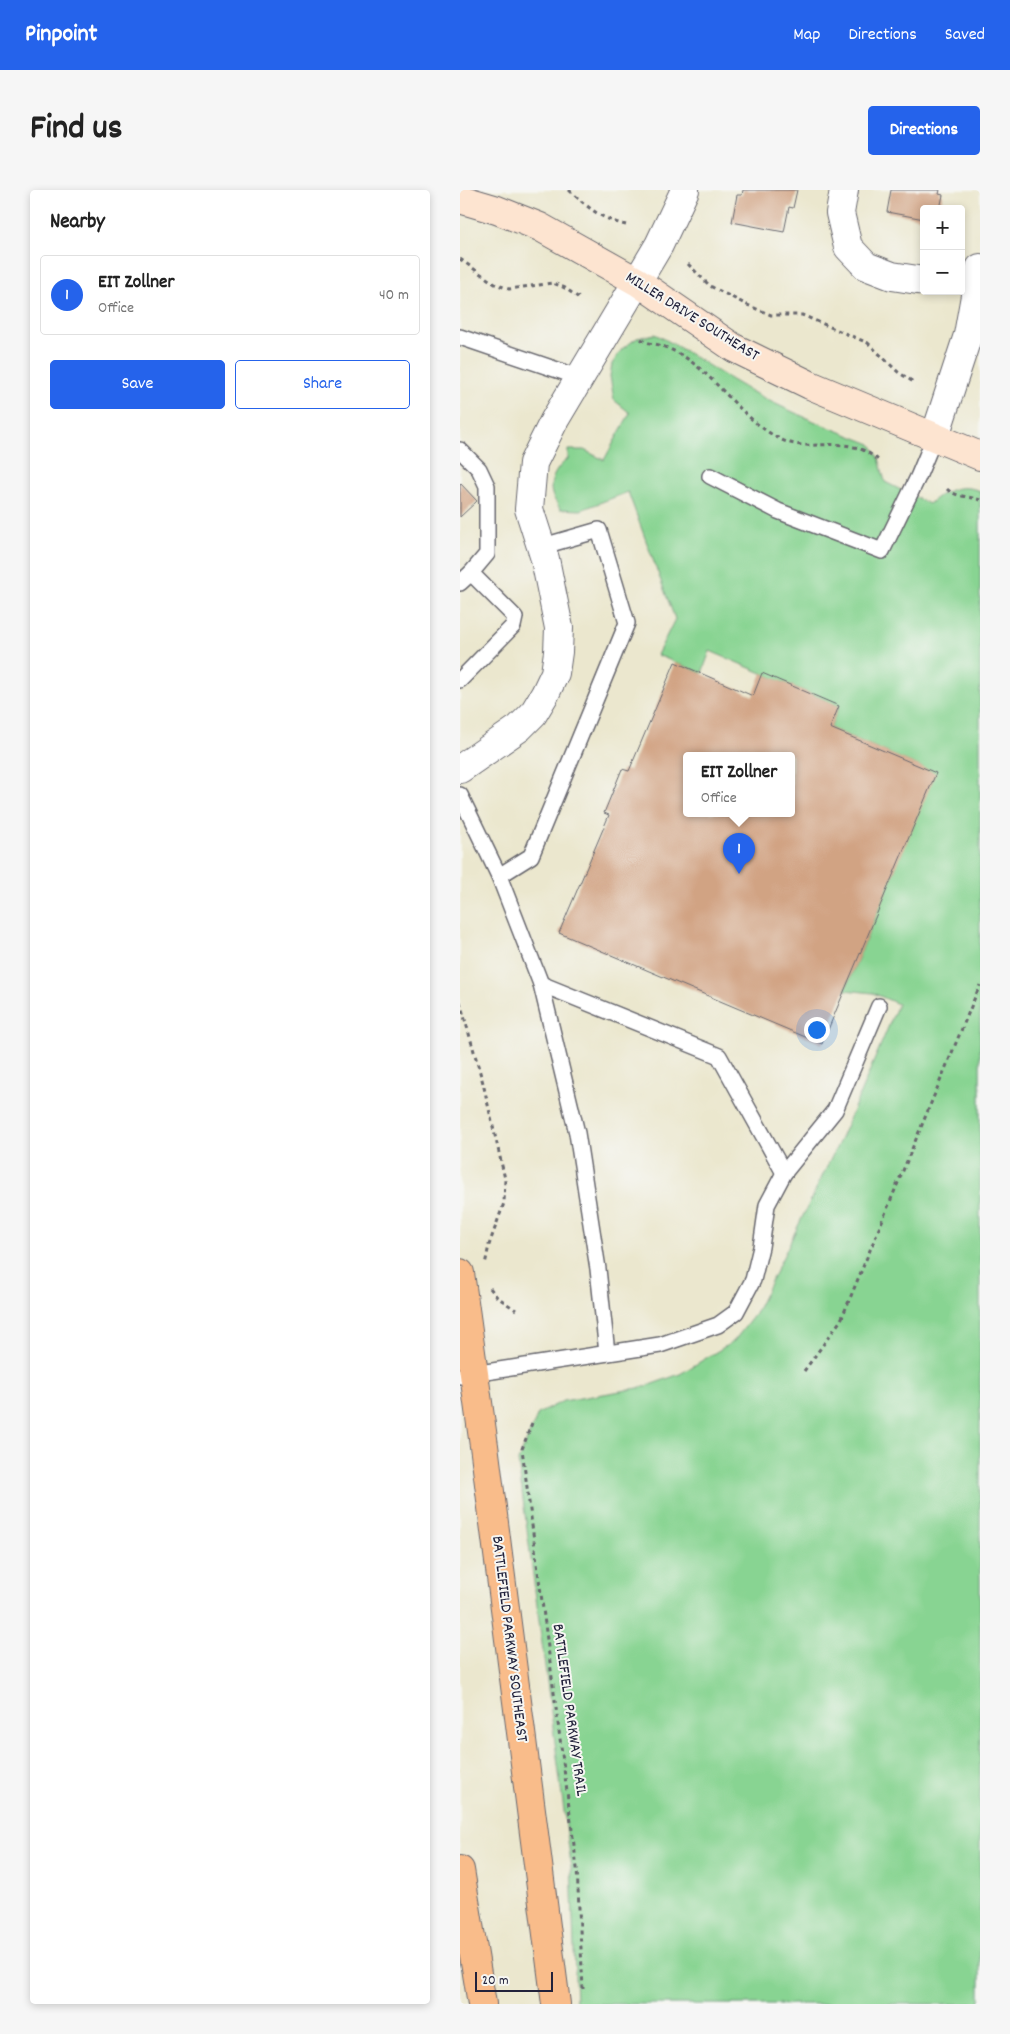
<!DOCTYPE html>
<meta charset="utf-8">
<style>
:root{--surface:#fff;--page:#f6f6f6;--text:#222;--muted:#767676;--line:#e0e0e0;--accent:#2563eb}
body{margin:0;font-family:Dekko,sans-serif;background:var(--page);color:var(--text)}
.controls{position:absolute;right:15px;top:15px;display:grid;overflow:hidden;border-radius:5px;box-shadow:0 2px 8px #0003}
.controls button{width:45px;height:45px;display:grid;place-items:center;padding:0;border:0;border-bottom:1px solid var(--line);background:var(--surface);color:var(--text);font:25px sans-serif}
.scale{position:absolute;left:15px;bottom:12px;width:78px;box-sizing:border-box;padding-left:5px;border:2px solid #22223b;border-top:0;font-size:14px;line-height:18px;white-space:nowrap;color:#22223b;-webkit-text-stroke:4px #f6f6f2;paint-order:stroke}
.you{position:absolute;left:356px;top:839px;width:18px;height:18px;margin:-12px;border:4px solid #fff;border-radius:50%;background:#1a73e8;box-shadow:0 0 0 8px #1a73e833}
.badge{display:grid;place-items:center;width:32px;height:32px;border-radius:50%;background:var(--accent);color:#fff;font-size:16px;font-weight:700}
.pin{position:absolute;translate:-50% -41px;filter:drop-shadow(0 1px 2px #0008)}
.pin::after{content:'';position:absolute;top:26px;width:18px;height:15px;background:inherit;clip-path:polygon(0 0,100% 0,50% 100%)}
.popup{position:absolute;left:223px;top:562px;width:112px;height:65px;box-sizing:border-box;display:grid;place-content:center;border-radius:5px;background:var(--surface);filter:drop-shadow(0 1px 4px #0005);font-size:16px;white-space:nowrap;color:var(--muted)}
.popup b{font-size:19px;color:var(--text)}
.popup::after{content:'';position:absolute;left:50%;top:100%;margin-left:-10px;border:10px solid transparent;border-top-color:var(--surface)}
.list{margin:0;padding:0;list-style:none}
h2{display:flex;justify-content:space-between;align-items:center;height:65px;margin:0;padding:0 20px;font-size:21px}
h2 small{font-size:16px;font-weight:400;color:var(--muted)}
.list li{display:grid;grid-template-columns:32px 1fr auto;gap:15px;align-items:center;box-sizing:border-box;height:80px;margin:0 10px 10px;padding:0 10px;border:1px solid var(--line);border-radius:5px}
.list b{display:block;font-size:19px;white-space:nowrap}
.list p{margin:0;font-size:16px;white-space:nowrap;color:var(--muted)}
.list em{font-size:16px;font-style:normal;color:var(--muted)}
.actions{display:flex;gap:10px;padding:15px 20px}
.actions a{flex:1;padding:11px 0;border:1px solid var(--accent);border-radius:5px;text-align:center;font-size:18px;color:var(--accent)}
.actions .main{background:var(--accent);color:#fff}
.map{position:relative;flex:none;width:520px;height:1814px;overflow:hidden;border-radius:5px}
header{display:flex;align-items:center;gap:30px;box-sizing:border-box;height:70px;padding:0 25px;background:var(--accent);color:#fff}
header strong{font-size:24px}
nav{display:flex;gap:28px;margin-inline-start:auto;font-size:18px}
.intro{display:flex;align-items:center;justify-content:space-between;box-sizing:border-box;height:120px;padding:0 30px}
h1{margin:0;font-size:35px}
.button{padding:12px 22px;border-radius:5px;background:var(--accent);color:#fff;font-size:18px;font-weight:700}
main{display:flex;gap:30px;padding:0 30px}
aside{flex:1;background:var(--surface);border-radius:5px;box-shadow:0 2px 8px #0003}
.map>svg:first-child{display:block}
.grass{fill:#88d492;stroke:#557b66}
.building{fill:#d1a383;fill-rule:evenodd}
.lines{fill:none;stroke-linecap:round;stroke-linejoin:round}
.lane-casing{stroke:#68676e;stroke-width:18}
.street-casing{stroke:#68676e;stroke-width:30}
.secondary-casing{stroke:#68676e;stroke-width:30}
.primary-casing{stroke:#68676e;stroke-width:30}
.path{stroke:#68676e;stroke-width:3;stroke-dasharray:4 4;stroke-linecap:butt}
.lane{stroke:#fff;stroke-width:15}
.street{stroke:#fff;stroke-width:28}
.secondary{stroke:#fde4d0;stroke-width:28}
.primary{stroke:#f9bc8a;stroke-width:28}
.labels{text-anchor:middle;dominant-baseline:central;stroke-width:4;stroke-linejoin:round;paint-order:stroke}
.street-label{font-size:16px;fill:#22223b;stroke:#f6f6f2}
</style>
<header>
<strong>Pinpoint</strong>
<nav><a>Map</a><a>Directions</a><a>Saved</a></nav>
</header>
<div class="intro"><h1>Find us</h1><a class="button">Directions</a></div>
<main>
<aside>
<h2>Nearby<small></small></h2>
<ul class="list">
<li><span class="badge">1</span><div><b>EIT Zollner</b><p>Office</p></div><em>40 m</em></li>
</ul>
<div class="actions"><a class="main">Save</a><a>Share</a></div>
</aside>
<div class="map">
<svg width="520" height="1814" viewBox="0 0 520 1814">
<rect width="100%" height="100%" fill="#f6f6f2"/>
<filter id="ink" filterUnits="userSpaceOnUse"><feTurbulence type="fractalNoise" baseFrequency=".02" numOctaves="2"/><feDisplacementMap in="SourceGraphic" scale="10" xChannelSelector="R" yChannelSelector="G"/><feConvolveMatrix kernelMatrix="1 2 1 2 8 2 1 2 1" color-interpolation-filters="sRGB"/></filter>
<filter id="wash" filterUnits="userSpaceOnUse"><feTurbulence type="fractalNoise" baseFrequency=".0096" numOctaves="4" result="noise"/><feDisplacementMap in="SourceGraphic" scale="20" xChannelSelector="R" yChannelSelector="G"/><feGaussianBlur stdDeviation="1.12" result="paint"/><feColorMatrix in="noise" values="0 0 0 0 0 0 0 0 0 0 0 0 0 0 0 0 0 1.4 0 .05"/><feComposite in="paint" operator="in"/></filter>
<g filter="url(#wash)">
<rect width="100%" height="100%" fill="#ebe7ce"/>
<path class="grass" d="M195 144C230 162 262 186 298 205 334 224 373 239 411 254L419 268 425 292 469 314C484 300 501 293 520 301V1814H116L111 1674 58 1271 78 1224 103 1211 184 1197 220 1184 274 1151 295 1124 382 946 438 814 413 803 385 800 475 583 370 538 379 516 250 461 242 483 197 465 215 429 168 302 121 320 100 319C98 314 93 309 92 304 88 290 98 276 108 269V260H124L144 270 170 223 154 210 150 186 152 174 162 159 177 148Z"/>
<g id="blocks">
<g class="building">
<polygon points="283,0 337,0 333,18 329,17 324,42 272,32 277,5 282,5"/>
<polygon points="431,0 480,0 479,4 483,5 480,19 464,19 464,29 427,22"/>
<polygon points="0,293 17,311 0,327"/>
<path d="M215 472 293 506 302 483 379 516 370 538 476 583 362 854 99 743 149 625 144 623 162 579 169 581ZM226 565H332V623H226Z"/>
</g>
</g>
</g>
<g filter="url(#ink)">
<use href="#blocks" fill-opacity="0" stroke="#68676e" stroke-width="1"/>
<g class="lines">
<g class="lane-casing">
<g id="lane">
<polyline points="0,147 121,188"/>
<polyline points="0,260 19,279 27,296 27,364 11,383"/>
<polyline points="250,286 318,321 422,361 458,287 475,246"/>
<polyline points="0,393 11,383 55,427 53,436 0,490"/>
<polyline points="0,605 39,686 81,794"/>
<polyline points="39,686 71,666 167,433 139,340 80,357"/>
<polyline points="147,1163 138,1079 117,943 81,794 259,866 324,983"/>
<polyline points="0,1186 200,1155 258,1135 276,1122 293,1090 301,1057 307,1015 324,983 375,920 419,816"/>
</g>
</g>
<g class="street-casing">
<g id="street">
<polyline points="384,0 380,23 388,57 406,76 432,86 464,91"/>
<polyline points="475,246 508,145 520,78"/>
<polyline points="0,579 59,538 73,524 85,504 95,483 98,462 99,438 85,369 69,319 73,273 94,231 199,55 225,0"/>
</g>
</g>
<g class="secondary-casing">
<polyline id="secondary" points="0,9 37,20 80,37 178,92 274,158 350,195 520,266"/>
</g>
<g class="primary-casing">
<g id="primary">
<polyline points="0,1083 25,1263 96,1814"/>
<polyline points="0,1680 22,1814"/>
</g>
</g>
<g class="path">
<path d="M109 0C130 19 139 28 166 35"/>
<polyline points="0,69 35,94 49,99 93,93 105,98 119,108"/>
<polyline points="228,74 250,96 285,114 311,125 342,125 408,153 438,182 455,193"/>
<path d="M181 149C187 154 194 153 202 156 211 159 222 165 229 170 262 194 285 232 322 250 346 261 370 250 394 257 404 259 413 266 421 272"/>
<path d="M487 299C495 307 509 306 520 310"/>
<polyline points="0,812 23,893 45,989 44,1013 29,1055 25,1075"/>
<polyline points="30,1098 37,1107 56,1120"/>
<polyline points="344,1181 381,1130 520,795"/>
<polyline points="72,1233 62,1259 117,1678 123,1799"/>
</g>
<use href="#lane" class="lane"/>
<use href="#street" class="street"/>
<use href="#secondary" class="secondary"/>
<use href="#primary" class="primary"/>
</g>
</g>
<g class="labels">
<g class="street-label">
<text transform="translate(232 127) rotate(32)">MILLER DRIVE SOUTHEAST</text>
<text transform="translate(49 1449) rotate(83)">BATTLEFIELD PARKWAY SOUTHEAST</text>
<text transform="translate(109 1520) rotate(82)">BATTLEFIELD PARKWAY TRAIL</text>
</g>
</g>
</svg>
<div class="controls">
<button>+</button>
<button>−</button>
</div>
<div class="scale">20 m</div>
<div class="you"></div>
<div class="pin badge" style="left:279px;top:684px">1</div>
<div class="popup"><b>EIT Zollner</b>Office</div>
</div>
</main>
